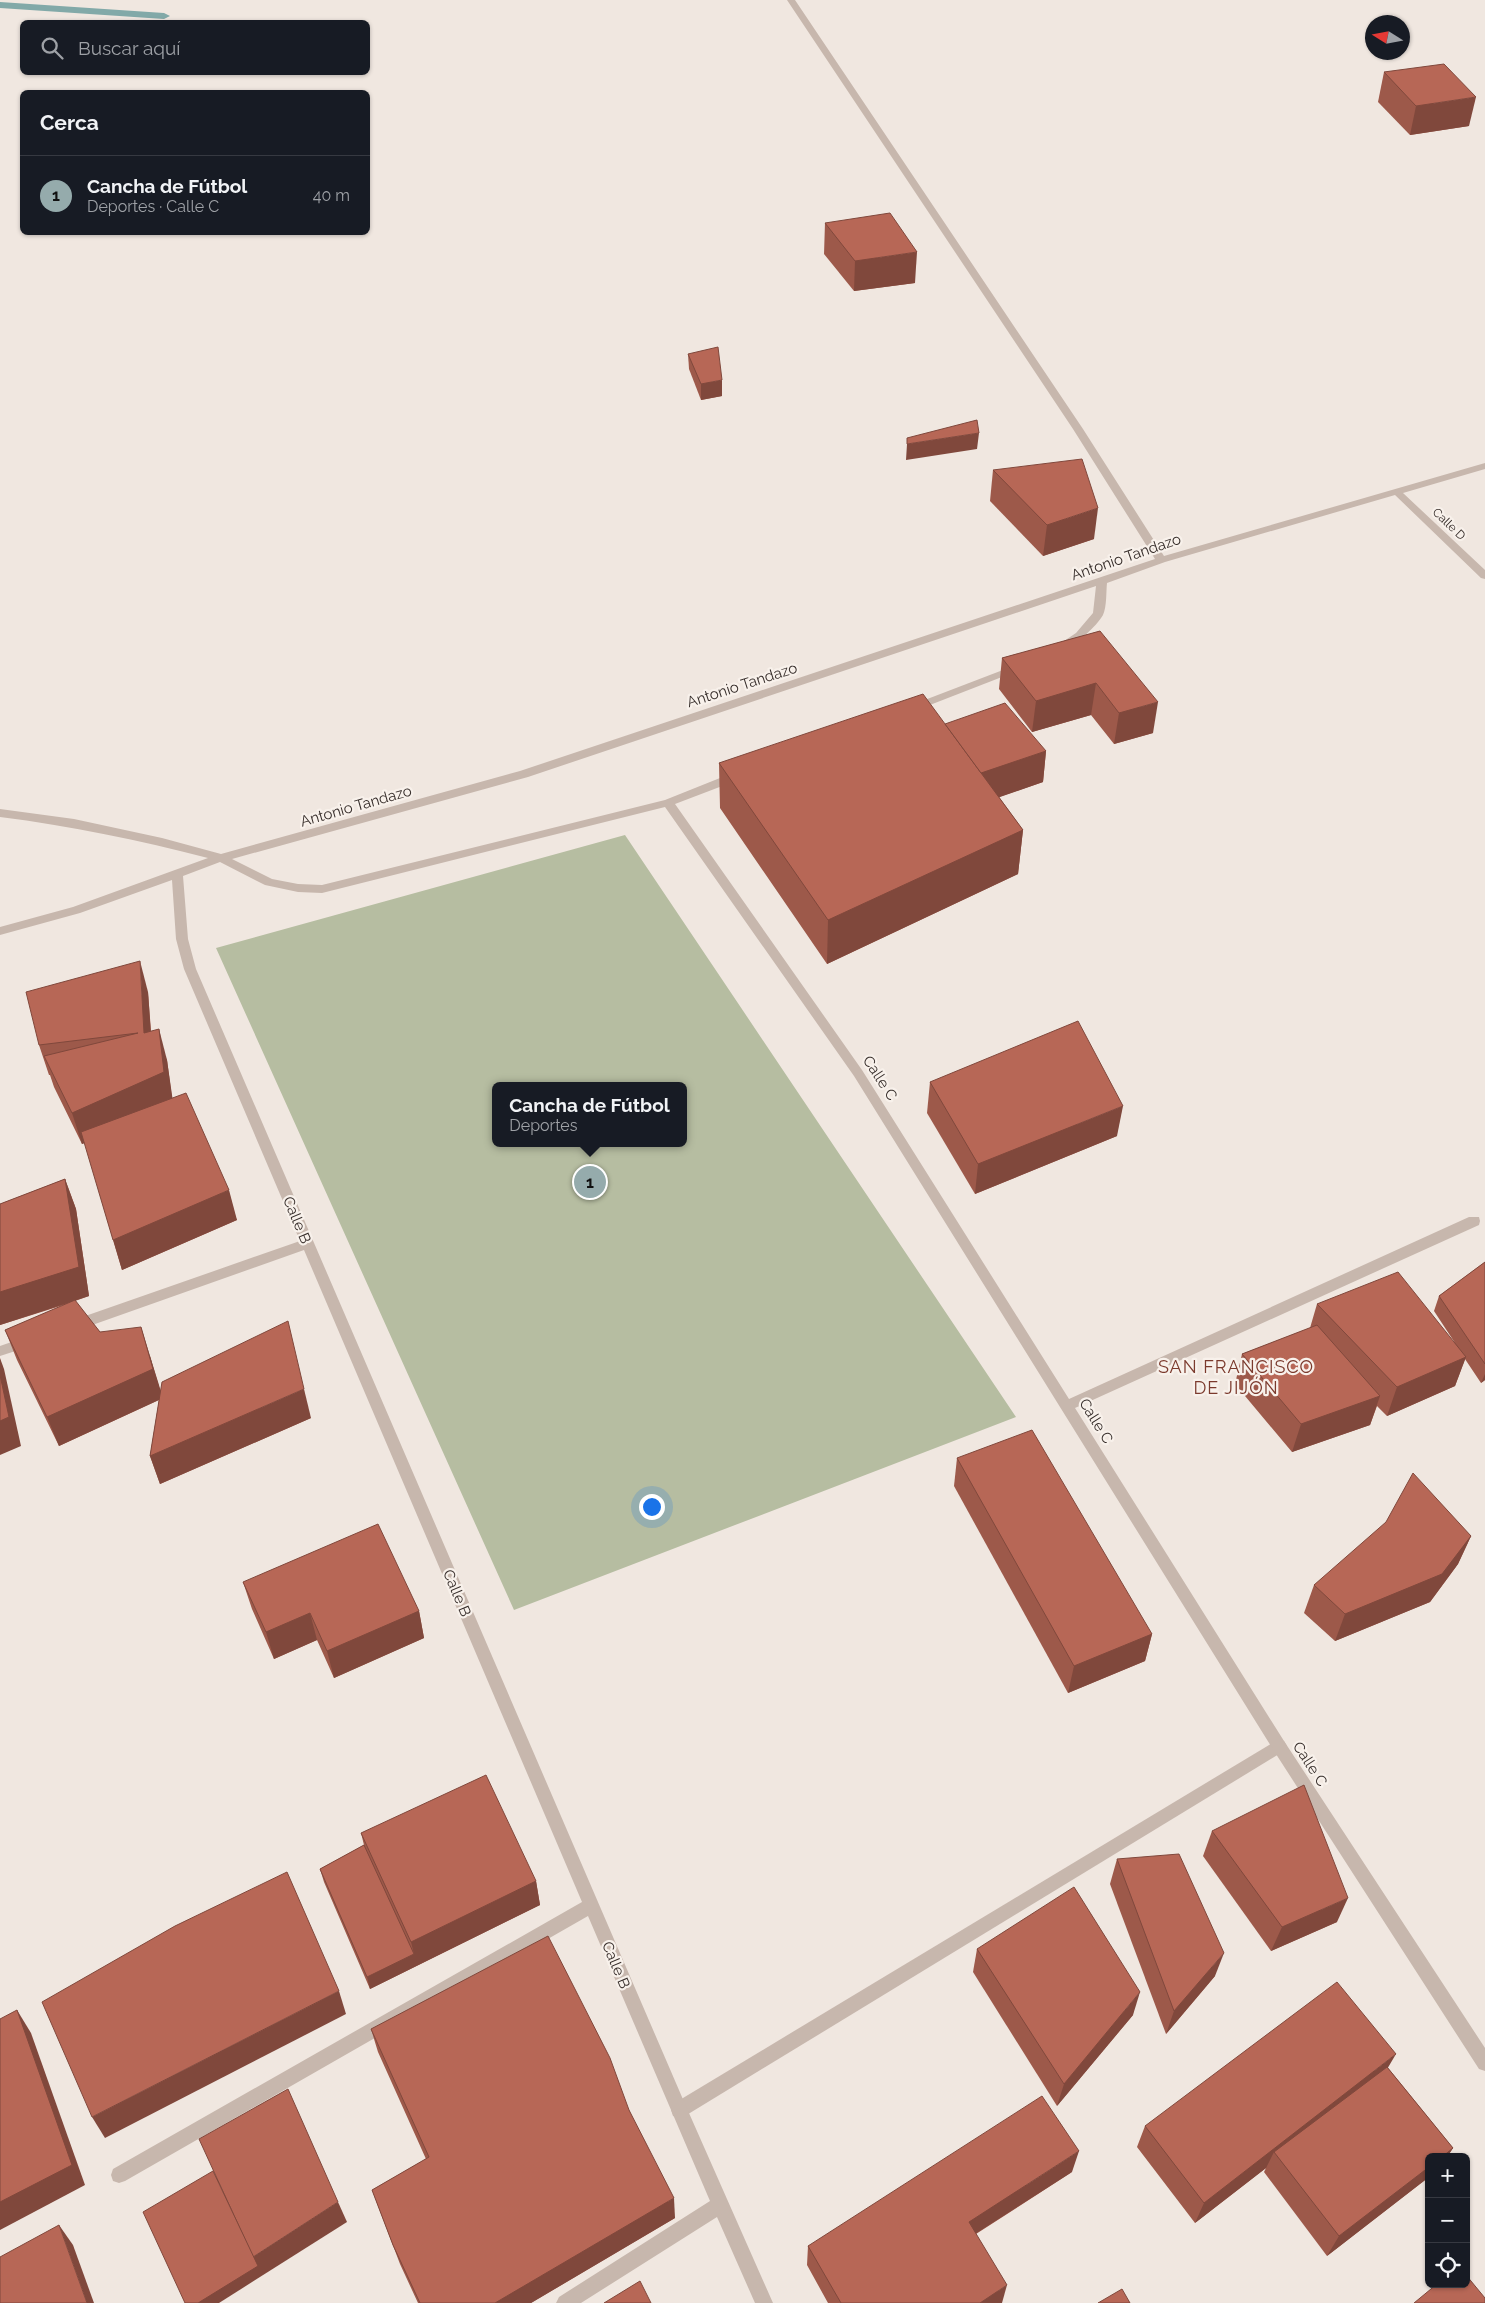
<!DOCTYPE html>
<html lang="es">
<meta charset="utf-8">
<style>
:root{--surface:#171b24;--page:#242831;--text:#f1f3f6;--muted:#9ea1a6;--line:#363941;--accent:#95abac}
body{margin:0;font-family:Raleway,sans-serif;background:var(--page);color:var(--text)}
.controls{position:absolute;right:15px;bottom:15px;display:grid;overflow:hidden;border-radius:8px;box-shadow:0 1px 4px #0004}
.controls button{width:45px;height:45px;display:grid;place-items:center;padding:0;border:0;border-bottom:1px solid var(--line);background:var(--surface);color:var(--text);font:25px sans-serif}
.compass{position:absolute;left:1365px;top:15px;width:45px;height:45px;border-radius:50%;background:var(--surface);box-shadow:0 1px 4px #0004;rotate:281deg}
.you{position:absolute;left:651px;top:1506px;width:18px;height:18px;margin:-12px;border:4px solid #fff;border-radius:50%;background:#1a73e8;box-shadow:0 0 0 8px #1a73e833}
.badge{display:grid;place-items:center;width:32px;height:32px;border-radius:50%;background:var(--accent);color:#111;font-size:16px;font-weight:700}
.pin{position:absolute;translate:-50% -50%;border:2px solid #fff;box-shadow:0 1px 5px #0006}
.popup{position:absolute;left:492px;top:1082px;width:195px;height:65px;box-sizing:border-box;display:grid;place-content:center;border-radius:8px;background:var(--surface);filter:drop-shadow(0 1px 4px #0005);font-size:16px;white-space:nowrap;color:var(--muted)}
.popup b{font-size:19px;color:var(--text)}
.popup::after{content:'';position:absolute;left:50%;top:100%;margin-left:-10px;border:10px solid transparent;border-top-color:var(--surface)}
.list{margin:0;padding:0;list-style:none}
h2{display:flex;justify-content:space-between;align-items:center;height:65px;margin:0;padding:0 20px;font-size:21px}
h2 small{font-size:16px;font-weight:400;color:var(--muted)}
.list li{display:grid;grid-template-columns:32px 1fr auto;gap:15px;align-items:center;box-sizing:border-box;height:80px;padding:0 20px;border-top:1px solid var(--line)}
.list b{display:block;font-size:19px;white-space:nowrap}
.list p{margin:0;font-size:16px;white-space:nowrap;color:var(--muted)}
.list em{font-size:16px;font-style:normal;color:var(--muted)}
.icon{flex:none;width:28px;height:28px;fill:none;stroke:currentColor;stroke-width:2;stroke-linecap:round;stroke-linejoin:round}
.map{position:relative;flex:none;width:1485px;height:2303px;overflow:hidden}
.search{position:absolute;background:var(--surface);box-shadow:0 1px 4px #0004;left:20px;top:20px;width:350px;height:55px;display:flex;align-items:center;gap:12px;box-sizing:border-box;padding:0 18px;border-radius:8px;color:var(--muted);font-size:19px}
.panel{position:absolute;background:var(--surface);box-shadow:0 1px 4px #0004;left:20px;top:90px;width:350px;height:145px;border-radius:8px}
.map>svg:first-child{display:block}
.green{fill:#b6bda1;fill-rule:evenodd}
.lines{fill:none;stroke-linecap:round;stroke-linejoin:round}
.stream{fill:#82a9a8;fill-rule:evenodd}
.lane{fill:#c7b7ad;fill-rule:evenodd}
.street{fill:#c7b7ad;fill-rule:evenodd}
.wall{fill:#9d594a}
.shaded-wall{fill:#80483c}
.building{fill:#b76756;stroke:#80483c}
.labels{text-anchor:middle;dominant-baseline:central;stroke-width:4.5;stroke-linejoin:round;paint-order:stroke}
.far-street-label{font-size:12px;fill:#362d2a;stroke:#f8f1eb}
.street-label{font-size:15px;fill:#362d2a;stroke:#f8f1eb}
.quarter-label{font-size:18px;letter-spacing:1px;fill:#7b3a2d;stroke:#f8f1eb}
</style>
<div class="map">
<svg width="1485" height="2303" viewBox="0 0 1485 2303">
<rect width="100%" height="100%" fill="#f0e7e0"/>
<path class="green" d="M625 835 1016 1417 514 1610 216 948ZM496 1086H684V1143H496Z"/>
<g class="lines">
<polygon class="stream" points="0,2 164,13 170,16 164,19 0,8"/>
<polygon class="lane" points="1279,1739 1284,1741 1287,1746 1284,1751 685,2116 679,2118 673,2116 671,2110 673,2104"/>
<g class="street">
<path d="M787 0H795L1083 429 1164 556 1485 463V469L1403 493 1485 570V579L1481 578 1395 495 1165 562 1107 583C1106 592 1107 606 1103 615 1097 626 1072 650 1059 647L1058 645 1076 633 1093 613 1096 586 528 777 232 859 272 879 298 884 322 885 665 800 730 774H738L739 777 738 780 675 804 862 1070 1069 1399 1469 1217H1479L1480 1221 1479 1225 1075 1408 1284 1741 1485 2048V2071L1479 2069 1274 1751 854 1076 665 807 322 893 298 892 265 885 220 862 183 876 188 939 196 969 685 2104 773 2303H755L717 2217 581 2303H556L559 2297 710 2201 588 1916 125 2181 119 2183 113 2181 111 2175 113 2169 582 1902 304 1250 81 1329 76 1330 71 1329 69 1325 71 1321 300 1241 184 969 176 939 172 880 80 913 0 935V927L73 907 208 858C139 840 71 826 0 817V809L74 819 162 838 221 854 520 771 1155 559 1073 429Z"/>
<polygon points="1016,665 1020,666 1020,670 917,710 913,711 908,708 909,706"/>
<polygon points="26,1337 31,1338 33,1342 31,1346 0,1356 0,1346"/>
</g>
</g>
<g class="wall">
<polygon points="1384,72 1469,126 1410,135 1378,102"/>
<polygon points="825,223 915,283 854,291 824,254"/>
<polygon points="688,354 722,396 701,400 689,369"/>
<polygon points="993,470 1094,539 1043,556 990,501"/>
<polygon points="1100,631 1153,733 1114,744 1091,715 1032,732 999,689 1002,658"/>
<polygon points="945,724 1046,751 1043,782 999,797 1023,830 1018,874 827,964 720,808 719,763"/>
<polygon points="148,992 151,1031 167,1060 172,1098 237,1220 122,1270 85,1143 82,1144 54,1087 50,1075 49,1075 39,1045"/>
<polygon points="930,1082 1117,1136 975,1194 927,1113"/>
<polygon points="65,1179 76,1209 89,1296 75,1301 100,1332 150,1356 160,1390 311,1418 160,1484 150,1456 159,1400 59,1446 17,1360 5,1330 70,1303 0,1325 0,1204"/>
<polygon points="1485,1262 1485,1380 1481,1383 1465,1359 1455,1386 1387,1416 1377,1406 1370,1425 1292,1452 1235,1384 1242,1354 1310,1328 1317,1304 1455,1343 1434,1311 1439,1296"/>
<polygon points="957,1458 1152,1634 1145,1661 1068,1693 954,1486"/>
<polygon points="1471,1536 1458,1564 1430,1602 1335,1641 1304,1613 1314,1585"/>
<polygon points="243,1582 419,1611 424,1638 334,1678 317,1640 274,1659 252,1609"/>
<polygon points="1212,1831 1337,1922 1271,1951 1203,1856"/>
<polygon points="361,1833 536,1881 540,1905 370,1989 324,1882 320,1869 364,1845"/>
<polygon points="1117,1859 1215,1976 1166,2034 1110,1884"/>
<polygon points="977,1949 1133,2015 1057,2106 973,1972"/>
<polygon points="371,2029 629,2110 675,2218 531,2303 418,2303 400,2264 372,2190 426,2159 378,2052"/>
<polygon points="1388,2068 1453,2148 1447,2157 1429,2157 1429,2177 1327,2256 1264,2172 1266,2168 1195,2223 1137,2147 1145,2126"/>
<polygon points="1072,2172 976,2234 1002,2303 828,2303 807,2265 808,2246"/>
</g>
<g class="shaded-wall">
<polygon points="1476,97 1469,126 1410,135 1416,106"/>
<polygon points="917,252 915,283 854,291 855,261"/>
<polygon points="722,380 722,396 701,400 701,384"/>
<polygon points="979,433 977,449 906,460 907,444"/>
<polygon points="1098,508 1094,539 1043,556 1047,525"/>
<polygon points="1096,683 1091,715 1032,732 1036,701"/>
<polygon points="1158,702 1153,733 1114,744 1119,713"/>
<polygon points="1046,751 1043,782 971,807 974,775"/>
<polygon points="1023,830 1018,874 827,964 828,920"/>
<polygon points="140,961 148,992 153,1064 144,1033"/>
<polygon points="159,1029 167,1060 173,1102 82,1144 72,1113"/>
<polygon points="1123,1106 1117,1136 975,1194 978,1164"/>
<polygon points="65,1179 76,1209 89,1296 0,1325 0,1292"/>
<polygon points="229,1190 237,1220 122,1270 113,1240"/>
<polygon points="141,1327 163,1398 59,1446 47,1417"/>
<polygon points="1466,1357 1455,1386 1387,1416 1397,1387"/>
<polygon points="0,1358 4,1369 21,1446 0,1455"/>
<polygon points="1485,1374 1485,1380 1481,1383"/>
<polygon points="304,1389 311,1418 160,1484 150,1456"/>
<polygon points="1380,1396 1370,1425 1292,1452 1301,1424"/>
<polygon points="1471,1536 1458,1564 1430,1602 1335,1641 1345,1614"/>
<polygon points="419,1611 424,1638 334,1678 327,1651"/>
<polygon points="310,1613 317,1640 274,1659 266,1632"/>
<polygon points="1152,1634 1145,1661 1068,1693 1074,1666"/>
<polygon points="536,1881 540,1905 370,1989 367,1977 414,1954 411,1942"/>
<polygon points="1348,1898 1337,1922 1271,1951 1282,1927"/>
<polygon points="1224,1953 1215,1976 1166,2034 1174,2011"/>
<polygon points="339,1991 346,2014 105,2138 92,2117"/>
<polygon points="1140,1992 1133,2015 1057,2106 1064,2084"/>
<polygon points="17,2010 31,2033 85,2185 0,2230 0,2202"/>
<polygon points="1396,2054 1383,2076 1274,2152 1266,2168 1195,2223 1204,2203"/>
<polygon points="1453,2148 1447,2157 1442,2157"/>
<polygon points="1079,2151 1072,2172 964,2241 969,2222"/>
<polygon points="1429,2167 1429,2177 1327,2256 1339,2236"/>
<polygon points="674,2198 675,2218 531,2303 495,2303"/>
<polygon points="338,2202 347,2222 219,2303 198,2303 253,2257"/>
<polygon points="59,2225 73,2245 94,2303 87,2303"/>
<polygon points="1007,2285 1002,2303 980,2303"/>
</g>
<g class="building">
<polygon points="1444,64 1476,97 1416,106 1384,72"/>
<polygon points="890,213 917,252 855,261 825,223"/>
<polygon points="718,347 722,380 701,384 688,354"/>
<polygon points="977,420 979,433 907,444 907,438"/>
<polygon points="1082,459 1098,508 1047,525 993,470"/>
<polygon points="1100,631 1158,702 1119,713 1096,683 1036,701 1002,658"/>
<polygon points="923,694 1023,830 828,920 719,763"/>
<polygon points="1005,703 1046,751 981,773 945,724"/>
<polygon points="140,961 144,1033 159,1029 164,1072 72,1113 44,1056 138,1033 39,1045 26,992"/>
<polygon points="1078,1021 1123,1106 978,1164 930,1082"/>
<polygon points="186,1093 229,1190 113,1240 81,1132"/>
<polygon points="65,1179 79,1267 0,1292 0,1204"/>
<polygon points="1485,1262 1485,1364 1439,1296"/>
<polygon points="1398,1272 1466,1357 1397,1387 1317,1304"/>
<polygon points="75,1300 100,1332 141,1327 153,1369 47,1417 5,1330"/>
<polygon points="288,1321 304,1389 150,1456 162,1382"/>
<polygon points="1317,1325 1380,1396 1301,1424 1242,1354"/>
<polygon points="0,1375 9,1417 0,1421"/>
<polygon points="1032,1430 1152,1634 1074,1666 957,1458"/>
<polygon points="1413,1473 1471,1536 1442,1574 1345,1614 1314,1585 1386,1522"/>
<polygon points="378,1524 419,1611 327,1651 310,1613 266,1632 243,1582"/>
<polygon points="486,1775 536,1881 411,1942 361,1833"/>
<polygon points="1304,1785 1348,1898 1282,1927 1212,1831"/>
<polygon points="364,1845 414,1954 367,1977 320,1869"/>
<polygon points="1179,1854 1224,1953 1174,2011 1117,1859"/>
<polygon points="287,1872 339,1991 92,2117 42,2002 175,1926"/>
<polygon points="1074,1887 1140,1992 1064,2084 977,1949"/>
<polygon points="548,1936 610,2058 629,2110 674,2198 495,2303 420,2303 393,2245 372,2190 429,2157 371,2029"/>
<polygon points="1337,1982 1396,2054 1204,2203 1145,2126"/>
<polygon points="17,2010 72,2165 0,2202 0,2019"/>
<polygon points="1387,2067 1453,2148 1442,2157 1429,2157 1429,2167 1339,2236 1274,2152"/>
<polygon points="288,2089 338,2202 253,2257 199,2139"/>
<polygon points="1042,2096 1079,2151 969,2222 1007,2285 980,2303 841,2303 808,2246"/>
<polygon points="213,2171 258,2266 198,2303 185,2303 143,2212"/>
<polygon points="59,2225 87,2303 0,2303 0,2257"/>
<polygon points="1466,2275 1485,2298 1485,2303 1414,2303 1437,2284 1466,2284"/>
<polygon points="640,2281 651,2303 604,2303"/>
<polygon points="1122,2289 1130,2303 1098,2303"/>
</g>
<g class="labels">
<g class="far-street-label">
<text transform="translate(1449 524) rotate(44)">Calle D</text>
</g>
<g class="street-label">
<text transform="translate(1126 557) rotate(-19)">Antonio Tandazo</text>
<text transform="translate(742 685) rotate(-18)">Antonio Tandazo</text>
<text transform="translate(356 806) rotate(-16)">Antonio Tandazo</text>
<text transform="translate(880 1078) rotate(57)">Calle C</text>
<text transform="translate(297 1220) rotate(67)">Calle B</text>
<text transform="translate(1096 1421) rotate(58)">Calle C</text>
<text transform="translate(457 1593) rotate(67)">Calle B</text>
<text transform="translate(1310 1764) rotate(57)">Calle C</text>
<text transform="translate(616 1965) rotate(67)">Calle B</text>
</g>
<g class="quarter-label">
<text x="1236" y="1366">SAN FRANCISCO<tspan x="1236" dy="21">DE JIJÓN</tspan></text>
</g>
</g>
</svg>
<div class="controls">
<button>+</button>
<button>−</button>
<button><svg class="icon" aria-label="locate" viewBox="0 0 24 24"><circle cx="12" cy="12" r="6"/><path d="M12 2v4M12 18v4M2 12h4M18 12h4"/></svg></button>
</div>
<svg class="compass" viewBox="-18 -18 36 36"><path d="M0-13l5 13h-10z" fill="#e53935"/><path d="M0 13l5-13h-10z" fill="#9ea1a6"/></svg>
<div class="you"></div>
<div class="pin badge" style="left:590px;top:1182px">1</div>
<div class="popup"><b>Cancha de Fútbol</b>Deportes</div>
<div class="search"><svg class="icon" aria-label="search" viewBox="0 0 24 24"><circle cx="10" cy="10" r="6"/><path d="M15 15l6 6"/></svg>Buscar aquí</div>
<section class="panel">
<h2>Cerca<small></small></h2>
<ul class="list">
<li><span class="badge">1</span><div><b>Cancha de Fútbol</b><p>Deportes · Calle C</p></div><em>40 m</em></li>
</ul>
</section>
</div>
